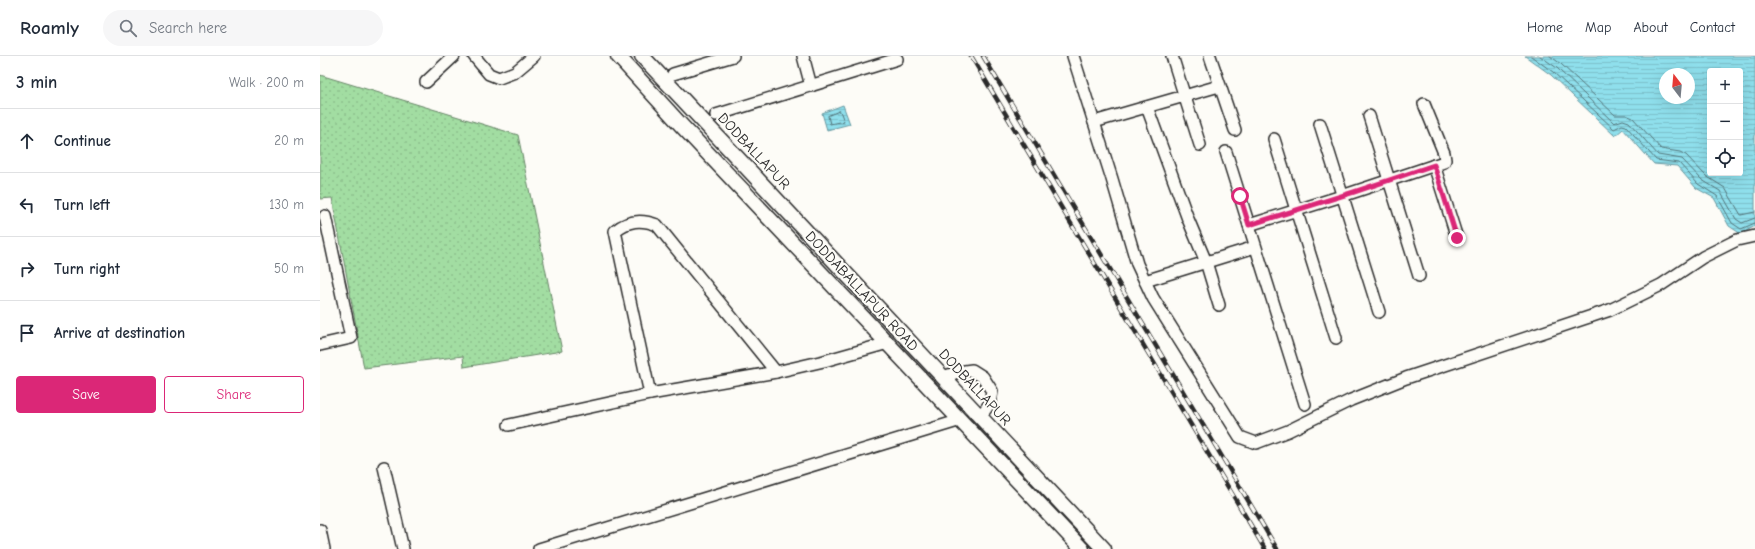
<!DOCTYPE html>
<meta charset="utf-8">
<style>
:root{--surface:#fff;--page:#f6f6f7;--text:#1f2937;--muted:#747a83;--line:#e0e1e3;--accent:#db2777}
body{margin:0;font-family:"Comic Neue",sans-serif;background:var(--page);color:var(--text)}
.controls{position:absolute;right:12px;top:12px;display:grid;overflow:hidden;border-radius:4px;box-shadow:0 4px 16px #0002}
.controls button{width:36px;height:36px;display:grid;place-items:center;padding:0;border:0;border-bottom:1px solid var(--line);background:var(--surface);color:var(--text);font:20px sans-serif}
.compass{position:absolute;left:1339px;top:12px;width:36px;height:36px;border-radius:50%;background:var(--surface);box-shadow:0 4px 16px #0002;rotate:344deg}
.stop{position:absolute;width:12px;height:12px;margin:-9px;border:3px solid #db2777;border-radius:50%;background:#fff}
.stop.end{background:#db2777;border-color:#fff;box-shadow:0 1px 4px #0008}
.list{margin:0;padding:0;list-style:none}
h2{display:flex;justify-content:space-between;align-items:center;height:52px;margin:0;padding:0 16px;font-size:17px}
h2 small{font-size:13px;font-weight:400;color:var(--muted)}
.list li{display:grid;grid-template-columns:26px 1fr auto;gap:12px;align-items:center;box-sizing:border-box;height:64px;padding:0 16px;border-top:1px solid var(--line)}
.list b{display:block;font-size:15px;white-space:nowrap}
.list em{font-size:13px;font-style:normal;color:var(--muted)}
.actions{display:flex;gap:8px;padding:12px 16px}
.actions a{flex:1;padding:9px 0;border:1px solid var(--accent);border-radius:4px;text-align:center;font-size:14px;color:var(--accent)}
.actions .main{background:var(--accent);color:#fff}
.icon{flex:none;width:22px;height:22px;fill:none;stroke:currentColor;stroke-width:2;stroke-linecap:round;stroke-linejoin:round}
.map{position:relative;flex:none;width:1435px;height:493px;overflow:hidden}
header{display:flex;align-items:center;gap:24px;box-sizing:border-box;height:56px;padding:0 20px;background:var(--surface);border-bottom:1px solid var(--line)}
header strong{font-size:19px}
nav{display:flex;gap:22px;margin-inline-start:auto;font-size:14px}
.search{width:280px;height:36px;background:var(--page);display:flex;align-items:center;gap:10px;box-sizing:border-box;padding:0 14px;border-radius:22px;color:var(--muted);font-size:15px}
main{display:flex}
aside{flex:1;background:var(--surface)}
.map>svg:first-child{display:block}
.grass{fill:url(#grass-dots);stroke:#668466}
.water{fill:url(#water-rules);stroke:#67979f;fill-rule:evenodd}
.lines{fill:none;stroke-linecap:round;stroke-linejoin:round}
.shore{stroke:#537378;stroke-width:1}
.minor-casing{stroke:#2b2b2b;stroke-width:14}
.major-casing{stroke:#2b2b2b;stroke-width:17}
.minor{stroke:#fdfcf7;stroke-width:11}
.major{stroke:#fdfcf7;stroke-width:14}
.rail-casing{stroke:#2b2b2b;stroke-width:4.5}
.rail{stroke:#fdfcf7;stroke-width:3;stroke-dasharray:9;stroke-linecap:butt}
.route{stroke:#db2777;stroke-width:5}
.labels{text-anchor:middle;dominant-baseline:central;stroke-width:4;stroke-linejoin:round;paint-order:stroke}
.street-label{font-size:15px;fill:#2b2b2b;stroke:#fdfcf7}
</style>
<header>
<strong>Roamly</strong>
<div class="search"><svg class="icon" aria-label="search" viewBox="0 0 24 24"><circle cx="10" cy="10" r="6"/><path d="M15 15l6 6"/></svg>Search here</div>
<nav><a>Home</a><a>Map</a><a>About</a><a>Contact</a></nav>
</header>
<main>
<aside>
<h2>3 min<small>Walk · 200 m</small></h2>
<ul class="list">
<li><svg class="icon" aria-label="ahead" viewBox="0 0 24 24"><path d="M12 20V5M6 11l6-6 6 6"/></svg><div><b>Continue</b></div><em>20 m</em></li>
<li><svg class="icon" aria-label="left" viewBox="0 0 24 24"><path d="M17 20v-9H6M10 6l-5 5 5 5"/></svg><div><b>Turn left</b></div><em>130 m</em></li>
<li><svg class="icon" aria-label="right" viewBox="0 0 24 24"><path d="M7 20v-9h11M14 6l5 5-5 5"/></svg><div><b>Turn right</b></div><em>50 m</em></li>
<li><svg class="icon" aria-label="arrive" viewBox="0 0 24 24"><path d="M6 21V4h12l-3 4 3 4H6"/></svg><div><b>Arrive at destination</b></div></li>
</ul>
<div class="actions"><a class="main">Save</a><a>Share</a></div>
</aside>
<div class="map">
<svg width="1435" height="493" viewBox="0 0 1435 493">
<defs>
<pattern id="grass-dots" width="8" height="8" patternUnits="userSpaceOnUse"><rect width="8" height="8" fill="#a2dda2"/><path d="M2 2h.1M6 6h.1" fill="none" stroke="#8cbe8c" stroke-width="1.8" stroke-linecap="round"/></pattern>
<pattern id="water-rules" width="6" height="5" patternUnits="userSpaceOnUse"><rect width="6" height="5" fill="#8fdfec"/><path d="M0 2.5h6" fill="none" stroke="#7cc0cb"/></pattern>
</defs>
<rect width="100%" height="100%" fill="#fdfcf7"/>
<filter id="ink" filterUnits="userSpaceOnUse"><feTurbulence type="fractalNoise" baseFrequency=".025" numOctaves="2"/><feDisplacementMap in="SourceGraphic" scale="8" xChannelSelector="R" yChannelSelector="G"/><feConvolveMatrix kernelMatrix="1 2 1 2 8 2 1 2 1" color-interpolation-filters="sRGB"/></filter>
<g filter="url(#ink)">
<polygon class="grass" points="0,19 198,79 242,295 144,311 143,300 44,312 12,142 0,143"/>
<g class="water">
<path d="M1205 0H1435V170L1421 178 1409 170 1394 142 1376 132 1357 110 1334 108 1303 73 1295 80 1231 19ZM1390 15H1420V117H1390ZM1345 18H1369V42H1345Z"/>
<polygon points="523,49 530,68 507,74 502,57"/>
</g>
<g class="lines">
<g class="shore">
<polyline points="1211,0 1233,16 1294,73 1302,69 1306,70 1336,104 1359,107 1378,128 1397,140 1412,167 1421,173 1435,167"/>
<polyline points="1220,0 1237,12 1294,67 1303,64 1309,66 1338,99 1362,103 1382,124 1400,135 1416,163 1422,167 1435,162"/>
<polyline points="1230,0 1241,8 1295,59 1306,59 1313,62 1341,93 1360,96 1366,99 1386,120 1405,132 1421,159 1435,156"/>
<polygon points="520,55 524,65 510,68 508,60"/>
</g>
<g class="minor-casing">
<g id="minor">
<polyline points="154,0 169,18 179,22 195,16 214,0"/>
<polyline points="483,0 491,30"/>
<polyline points="753,0 792,123 817,208 833,242 920,381 936,387 968,375 1031,344 1086,322 1290,254 1341,229 1383,201 1417,184 1435,180"/>
<polyline points="852,0 880,89"/>
<polyline points="890,0 915,74"/>
<polyline points="353,18 413,0"/>
<polyline points="106,26 134,0"/>
<polyline points="827,51 868,163 886,206 899,249"/>
<polyline points="396,59 577,3"/>
<polyline points="1049,60 1099,220"/>
<polyline points="774,66 899,30"/>
<polyline points="1000,68 1059,256"/>
<polyline points="954,83 1016,282"/>
<polyline points="906,96 985,348"/>
<polyline points="1114,109 1137,182"/>
<polyline points="929,169 1022,140 1124,106 1125,104 1124,97 1104,48"/>
<polyline points="825,225 935,191"/>
<polyline points="0,289 31,282 5,160"/>
<polyline points="623,321 638,316 652,314 663,321 672,335 670,347 660,361"/>
<path d="M330 338 295 175C308 164 321 163 337 169L456 316"/>
<polyline points="189,369 330,338 456,316 504,305 568,287"/>
<polyline points="64,411 83,493"/>
<polyline points="0,474 4,493"/>
<polyline points="219,493 641,364"/>
</g>
</g>
<g class="major-casing">
<g id="major">
<polyline points="298,0 361,69 762,493"/>
<polyline points="322,0 784,493"/>
</g>
</g>
<use href="#minor" class="minor"/>
<use href="#major" class="major"/>
<g class="rail-casing">
<g id="rail">
<polyline points="651,0 945,493"/>
<polyline points="663,0 957,493"/>
</g>
</g>
<use href="#rail" class="rail"/>
</g>
</g>
<g class="lines" filter="url(#ink)">
<polyline class="route" points="920,140 929,169 1034,136 1114,109 1137,182"/>
</g>
<g class="labels">
<g class="street-label">
<text transform="translate(434 95) rotate(47)">DODBALLAPUR</text>
<text transform="translate(542 235) rotate(47)">DODDABALLAPUR ROAD</text>
<text transform="translate(655 331) rotate(47)">DODBALLAPUR</text>
</g>
</g>
</svg>
<div class="controls">
<button>+</button>
<button>−</button>
<button><svg class="icon" aria-label="locate" viewBox="0 0 24 24"><circle cx="12" cy="12" r="6"/><path d="M12 2v4M12 18v4M2 12h4M18 12h4"/></svg></button>
</div>
<svg class="compass" viewBox="-18 -18 36 36"><path d="M0-13l5 13h-10z" fill="#e53935"/><path d="M0 13l5-13h-10z" fill="#747a83"/></svg>
<div class="stop" style="left:920px;top:140px"></div>
<div class="stop end" style="left:1137px;top:182px"></div>
</div>
</main>
